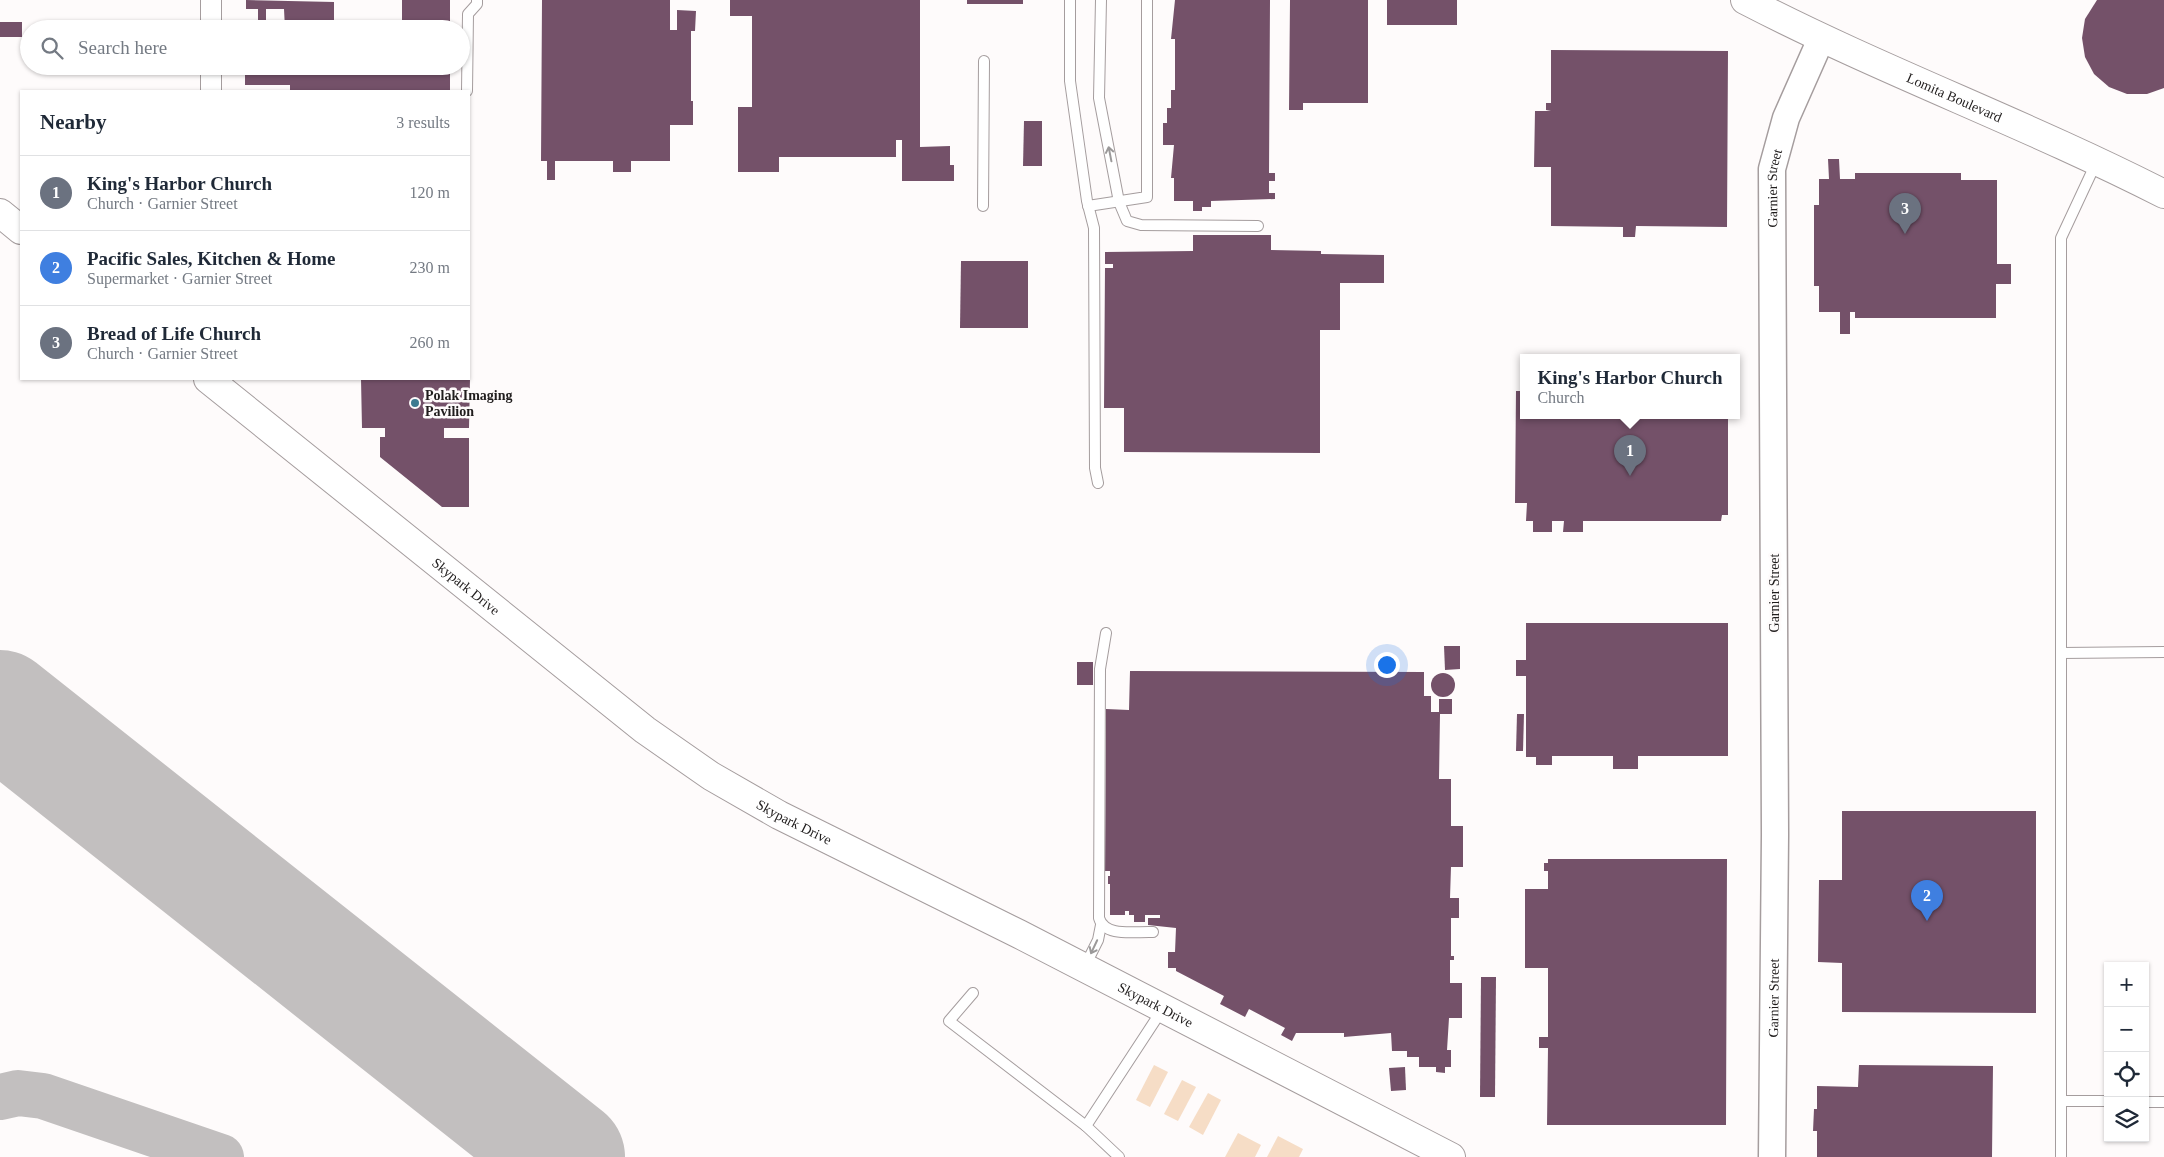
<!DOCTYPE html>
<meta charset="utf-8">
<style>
:root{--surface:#fff;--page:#f6f6f7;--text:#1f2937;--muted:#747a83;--line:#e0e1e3;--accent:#0b8043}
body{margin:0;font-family:"Times New Roman",serif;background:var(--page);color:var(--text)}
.controls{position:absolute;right:15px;bottom:15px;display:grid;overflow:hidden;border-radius:0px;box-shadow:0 1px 4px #0004}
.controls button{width:45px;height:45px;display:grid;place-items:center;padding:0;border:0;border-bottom:1px solid var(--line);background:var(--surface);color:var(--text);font:25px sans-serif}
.you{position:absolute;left:1386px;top:664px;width:18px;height:18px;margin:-12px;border:4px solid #fff;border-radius:50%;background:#1a73e8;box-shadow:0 0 0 8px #1a73e833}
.badge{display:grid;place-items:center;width:32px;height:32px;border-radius:50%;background:var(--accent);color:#fff;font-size:16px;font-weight:700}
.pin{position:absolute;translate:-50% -41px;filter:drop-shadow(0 1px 2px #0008)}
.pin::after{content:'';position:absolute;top:26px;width:18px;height:15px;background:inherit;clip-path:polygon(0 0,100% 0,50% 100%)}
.popup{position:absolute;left:1520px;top:354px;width:220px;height:65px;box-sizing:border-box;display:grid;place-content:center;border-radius:0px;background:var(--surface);filter:drop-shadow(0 1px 4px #0005);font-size:16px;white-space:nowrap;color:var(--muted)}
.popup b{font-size:19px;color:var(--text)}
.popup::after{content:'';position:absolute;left:50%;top:100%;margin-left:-10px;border:10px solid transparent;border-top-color:var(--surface)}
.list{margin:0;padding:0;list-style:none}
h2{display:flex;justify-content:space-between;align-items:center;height:65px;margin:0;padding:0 20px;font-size:21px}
h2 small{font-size:16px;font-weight:400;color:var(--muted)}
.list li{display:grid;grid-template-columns:32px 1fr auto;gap:15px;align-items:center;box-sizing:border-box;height:75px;padding:0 20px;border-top:1px solid var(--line)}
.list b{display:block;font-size:19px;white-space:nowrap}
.list p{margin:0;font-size:16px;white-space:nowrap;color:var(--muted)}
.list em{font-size:16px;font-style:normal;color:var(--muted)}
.icon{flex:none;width:28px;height:28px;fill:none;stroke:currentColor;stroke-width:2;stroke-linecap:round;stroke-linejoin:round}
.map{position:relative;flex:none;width:2164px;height:1157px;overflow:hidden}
.search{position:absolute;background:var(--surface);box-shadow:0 1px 4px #0004;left:20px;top:20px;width:450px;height:55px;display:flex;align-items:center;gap:12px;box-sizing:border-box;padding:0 18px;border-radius:28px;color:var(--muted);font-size:19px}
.panel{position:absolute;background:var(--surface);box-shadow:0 1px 4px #0004;left:20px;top:90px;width:450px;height:290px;border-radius:0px}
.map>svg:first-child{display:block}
.green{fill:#f6ddc6}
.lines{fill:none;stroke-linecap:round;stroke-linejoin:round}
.taxiway{stroke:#c2bfbf;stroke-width:46}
.runway{stroke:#c2bfbf;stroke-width:116}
.building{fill:#745169}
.service-casing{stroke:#a59d9e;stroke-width:12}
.minor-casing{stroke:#a59d9e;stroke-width:22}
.tertiary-casing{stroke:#a59d9e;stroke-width:29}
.secondary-casing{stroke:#a59d9e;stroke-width:30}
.service{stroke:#fff;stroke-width:10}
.minor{stroke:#fff;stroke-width:20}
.tertiary{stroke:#fff;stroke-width:26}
.secondary{stroke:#fff;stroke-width:28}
.oneway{stroke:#9b9999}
.poi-dot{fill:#3c7a90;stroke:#fefbfb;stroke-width:2}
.labels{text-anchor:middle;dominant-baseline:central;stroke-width:5;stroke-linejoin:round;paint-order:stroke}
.street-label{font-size:14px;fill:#201d1d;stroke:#fefbfb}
.poi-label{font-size:14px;font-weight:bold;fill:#201d1d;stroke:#fefbfb;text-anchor:start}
</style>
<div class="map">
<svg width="2164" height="1157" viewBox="0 0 2164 1157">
<rect width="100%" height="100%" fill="#fefbfb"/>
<g class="green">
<polygon points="1154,1065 1168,1072 1150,1107 1136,1100"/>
<polygon points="1182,1080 1196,1087 1178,1121 1164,1114"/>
<polygon points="1208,1093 1221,1100 1203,1135 1189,1127"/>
<polygon points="1238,1133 1261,1145 1255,1157 1225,1157"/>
<polygon points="1278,1136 1303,1149 1299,1157 1267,1157"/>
</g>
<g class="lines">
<g class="taxiway">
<polyline points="0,1097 18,1093 43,1096 221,1157"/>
<polyline points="565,1155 565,1157"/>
</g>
<polyline class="runway" points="0,708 567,1157"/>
</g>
<g class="building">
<polygon points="246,0 334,2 334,29 285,29 284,9 266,9 266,29 258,29 258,9 246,9"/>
<rect x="402" y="0" width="48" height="29"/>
<polygon points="542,0 670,0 670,30 677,30 677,10 696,11 695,31 691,31 691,101 693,101 693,125 670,125 670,161 631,161 631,172 613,172 613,161 555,161 555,180 547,180 547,161 541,161"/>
<polygon points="730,0 920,0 920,147 950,146 950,165 954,165 954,181 902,181 902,140 896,140 896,157 779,157 779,172 738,172 738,107 752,107 752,16 730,16"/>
<rect x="967" y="0" width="56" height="4"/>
<polygon points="1175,0 1270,0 1269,173 1275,173 1275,181 1269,181 1269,193 1275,193 1275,199 1211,201 1211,207 1202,207 1202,211 1193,211 1193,201 1174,201 1174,178 1171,178 1174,145 1163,145 1163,123 1167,123 1167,108 1171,108 1171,90 1175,90 1175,39 1171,39"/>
<polygon points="1290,0 1368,0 1368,103 1303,103 1303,110 1289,110"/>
<rect x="1387" y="0" width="70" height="25"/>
<polygon points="2097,0 2164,0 2164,88 2147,94 2127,94 2109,87 2094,74 2085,57 2082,38 2085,19"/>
<rect x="0" y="22" width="22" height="15"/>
<polygon points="1551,50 1728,51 1727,227 1636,226 1635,237 1623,237 1623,227 1551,226 1551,167 1534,167 1535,111 1551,111 1546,110 1546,103 1551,103"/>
<polygon points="245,66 450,66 450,91 290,91 290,85 245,85"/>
<polygon points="1024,121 1042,121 1042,166 1023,166"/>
<polygon points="1828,159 1839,159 1840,179 1855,179 1855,173 1961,173 1961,180 1997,180 1997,264 2011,264 2011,284 1996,284 1996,318 1855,318 1855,312 1850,312 1850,334 1840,334 1840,312 1819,312 1819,286 1814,286 1814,205 1819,205 1819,179 1829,179"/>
<polygon points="1193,235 1271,235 1271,250 1321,251 1321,254 1384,255 1384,283 1340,283 1340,330 1320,330 1320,453 1124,452 1124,408 1104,408 1105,268 1113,268 1113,264 1105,264 1105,252 1193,251"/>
<polygon points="961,261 1028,261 1028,328 960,328"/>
<polygon points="361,379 470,379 469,428 444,428 444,438 469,438 469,507 442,507 380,457 380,437 385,437 385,428 362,428"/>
<polygon points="1516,391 1524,391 1524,415 1728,415 1728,515 1722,515 1721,521 1583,521 1583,532 1563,532 1564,521 1552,521 1552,532 1533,532 1533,521 1526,521 1527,503 1515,503"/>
<polygon points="1526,623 1728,623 1728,756 1638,756 1638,769 1613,769 1613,756 1552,756 1552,765 1536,765 1536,757 1526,757 1526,676 1516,676 1516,660 1526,660"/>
<polygon points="1444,646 1460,646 1460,669 1445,670"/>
<rect x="1077" y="662" width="16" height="23"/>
<polygon points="1130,671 1424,672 1424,696 1431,696 1431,712 1439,712 1439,699 1452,699 1452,714 1440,714 1439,779 1451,779 1451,826 1463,826 1463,867 1451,867 1450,898 1459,898 1459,918 1451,918 1451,956 1454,956 1454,960 1450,960 1450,983 1462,983 1462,1018 1449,1018 1447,1050 1451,1050 1451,1067 1445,1067 1445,1073 1436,1072 1436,1067 1419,1067 1419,1057 1407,1057 1407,1051 1392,1051 1391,1033 1344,1037 1344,1033 1296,1033 1292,1041 1281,1035 1285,1028 1249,1009 1245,1017 1220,1004 1224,996 1176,971 1176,968 1168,968 1168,952 1175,952 1176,928 1148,925 1148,918 1160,918 1160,915 1145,915 1145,922 1134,922 1134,915 1129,915 1129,911 1125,911 1125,915 1110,915 1110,884 1108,884 1108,876 1110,876 1110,871 1105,871 1106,709 1129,710"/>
<circle cx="1443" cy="685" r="12"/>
<polygon points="1517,714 1524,714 1523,751 1516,751"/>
<polygon points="1842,811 2036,811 2036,1013 1842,1012 1842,963 1818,962 1819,880 1842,880"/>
<polygon points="1548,859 1727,859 1726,1125 1547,1125 1548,1048 1539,1048 1539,1037 1548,1037 1548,968 1525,968 1525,889 1548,889 1548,871 1544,871 1544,863 1548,863"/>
<polygon points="1481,977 1496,977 1495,1097 1480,1097"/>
<polygon points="1859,1065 1993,1066 1992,1157 1817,1157 1817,1131 1813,1131 1814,1109 1817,1109 1817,1086 1858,1087"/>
<polygon points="1405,1067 1406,1090 1391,1091 1389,1068"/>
</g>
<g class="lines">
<g class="service-casing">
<g id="service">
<polyline points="1070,0 1070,81 1087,201 1094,228 1095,468 1098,483"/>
<polyline points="1101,0 1099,98 1119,202 1127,221 1141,225 1258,226"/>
<polyline points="467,91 468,14 477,4 477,0"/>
<polyline points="983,206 984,61"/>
<polyline points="1088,206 1147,197 1147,0"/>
<path d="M1106 633 1100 669 1099 918C1105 938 1136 931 1153 932"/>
<polyline points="2061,653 2164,652"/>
<polyline points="1085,966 1098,940 1101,925"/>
<polyline points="973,993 949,1021 1086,1126"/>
<polyline points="2061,1101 2108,1101"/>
<polyline points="2145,1102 2164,1102"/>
<polyline points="1119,1157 1086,1126 1162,1010"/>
<polyline points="2061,1157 2061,238 2096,163"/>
</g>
</g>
<g class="minor-casing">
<g id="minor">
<polyline points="211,29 211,0"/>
<polyline points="211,66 211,91"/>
</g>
</g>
<g class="tertiary-casing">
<g id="tertiary">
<path id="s1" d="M1772 1157 1775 835 1772 169 1786 118 1821 39"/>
</g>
</g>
<g class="secondary-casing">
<g id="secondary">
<path id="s2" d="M1745 0C1882 71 2027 124 2164 194"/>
<polyline points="0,213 21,230"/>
<path id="s3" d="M208 379 645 730 711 776 779 815 1019 934 1451 1157"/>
</g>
</g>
<use href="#service" class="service"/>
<use href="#minor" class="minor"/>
<use href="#tertiary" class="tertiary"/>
<use href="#secondary" class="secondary"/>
</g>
<defs><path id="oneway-shaft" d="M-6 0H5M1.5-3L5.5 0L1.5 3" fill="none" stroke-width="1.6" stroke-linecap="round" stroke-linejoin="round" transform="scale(1.25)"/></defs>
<g class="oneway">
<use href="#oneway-shaft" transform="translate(1110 154) rotate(-101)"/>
<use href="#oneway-shaft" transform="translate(1094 947) rotate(115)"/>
</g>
<circle class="poi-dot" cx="415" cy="403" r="5"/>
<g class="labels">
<g class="street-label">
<text stroke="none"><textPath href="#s2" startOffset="231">Lomita Boulevard</textPath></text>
<text stroke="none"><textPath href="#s1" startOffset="969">Garnier Street</textPath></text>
<text stroke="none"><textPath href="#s3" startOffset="331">Skypark Drive</textPath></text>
<text transform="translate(1774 593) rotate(-90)">Garnier Street</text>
<text stroke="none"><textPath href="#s3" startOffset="736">Skypark Drive</textPath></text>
<text stroke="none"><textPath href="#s1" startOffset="159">Garnier Street</textPath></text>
<text stroke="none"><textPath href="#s3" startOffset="1141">Skypark Drive</textPath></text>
</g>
<g class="poi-label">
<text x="425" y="395">Polak Imaging<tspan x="425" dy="16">Pavilion</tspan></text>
</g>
</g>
</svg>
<div class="controls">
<button>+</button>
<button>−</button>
<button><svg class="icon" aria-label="locate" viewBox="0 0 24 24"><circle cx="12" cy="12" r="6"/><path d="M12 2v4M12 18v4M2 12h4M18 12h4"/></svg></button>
<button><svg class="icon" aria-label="layers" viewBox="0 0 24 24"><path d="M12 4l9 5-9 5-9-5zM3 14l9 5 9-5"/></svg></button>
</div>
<div class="you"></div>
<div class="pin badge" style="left:1630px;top:476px;background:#6b7280">1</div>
<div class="popup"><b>King's Harbor Church</b>Church</div>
<div class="pin badge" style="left:1927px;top:921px;background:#3f7fe0">2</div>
<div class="pin badge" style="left:1905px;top:234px;background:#6b7280">3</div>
<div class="search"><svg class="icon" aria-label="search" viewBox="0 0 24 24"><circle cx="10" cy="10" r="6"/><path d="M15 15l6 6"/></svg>Search here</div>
<section class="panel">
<h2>Nearby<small>3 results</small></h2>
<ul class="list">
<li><span class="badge" style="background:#6b7280">1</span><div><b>King's Harbor Church</b><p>Church · Garnier Street</p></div><em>120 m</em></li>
<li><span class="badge" style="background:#3f7fe0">2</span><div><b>Pacific Sales, Kitchen &amp; Home</b><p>Supermarket · Garnier Street</p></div><em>230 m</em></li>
<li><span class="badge" style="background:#6b7280">3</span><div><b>Bread of Life Church</b><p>Church · Garnier Street</p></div><em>260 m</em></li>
</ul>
</section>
</div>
